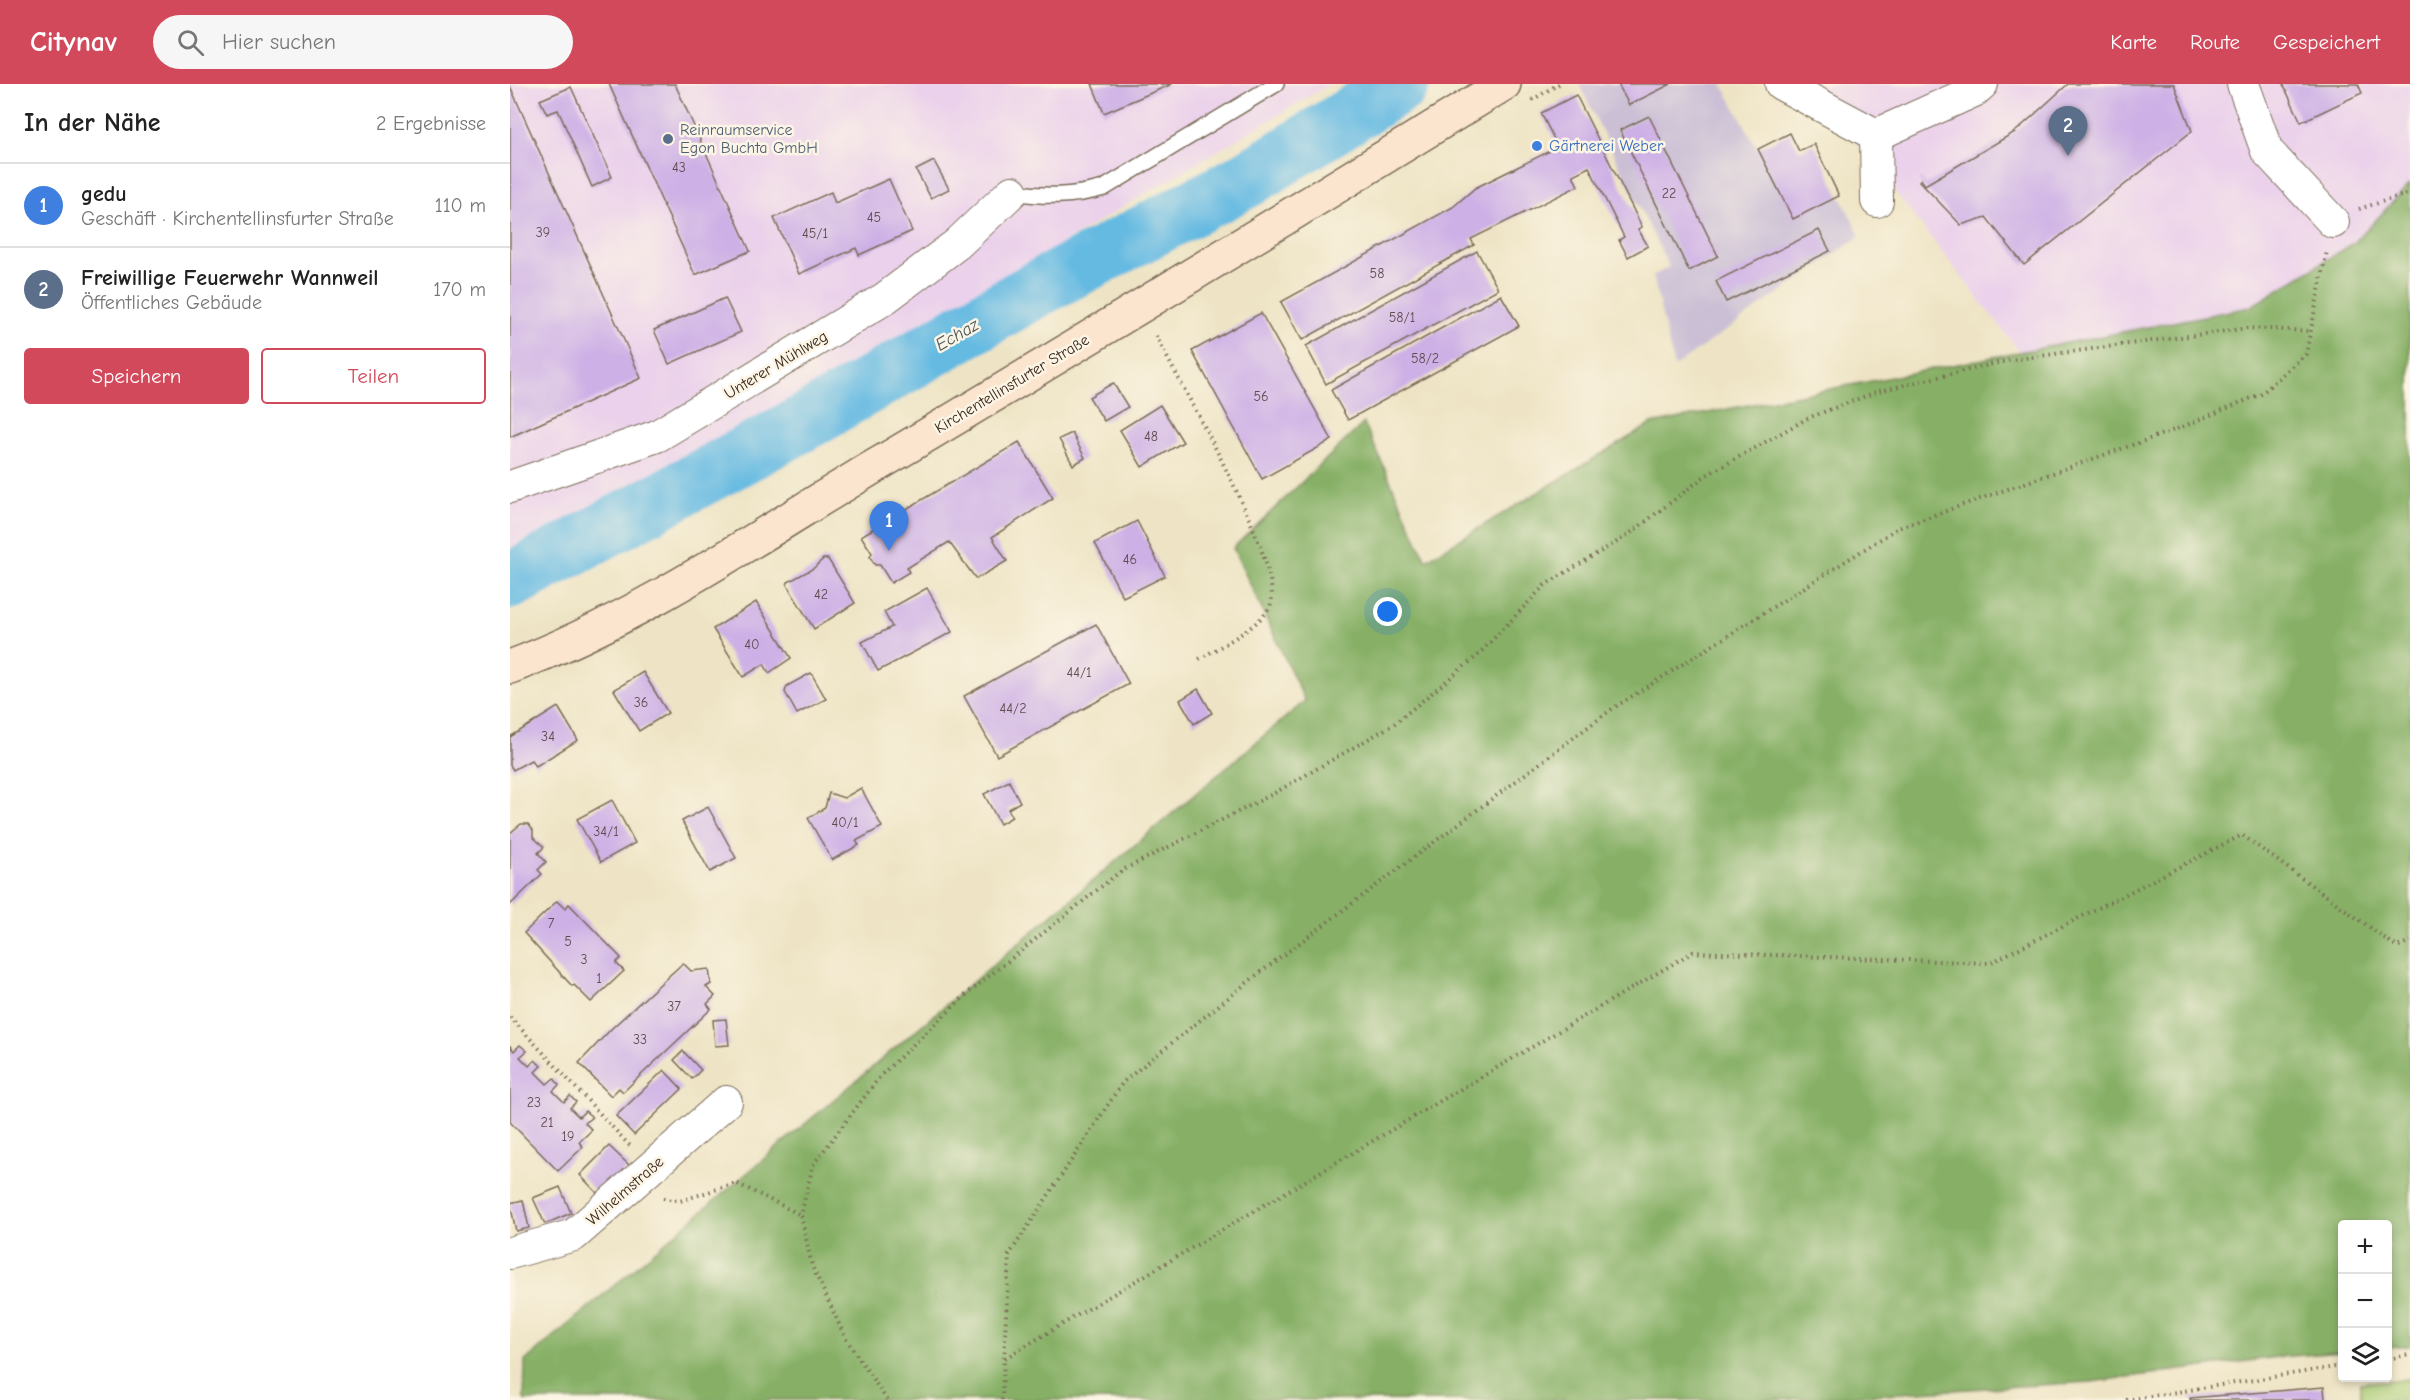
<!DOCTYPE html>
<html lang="de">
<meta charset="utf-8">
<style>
:root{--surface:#fff;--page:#f6f6f6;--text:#222;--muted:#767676;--line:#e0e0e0;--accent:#d1495b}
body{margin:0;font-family:"Comic Neue",sans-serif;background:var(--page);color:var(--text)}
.controls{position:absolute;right:18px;bottom:18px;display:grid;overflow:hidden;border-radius:6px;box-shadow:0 3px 9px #0003}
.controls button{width:54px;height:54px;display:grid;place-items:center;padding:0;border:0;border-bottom:2px solid var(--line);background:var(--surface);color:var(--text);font:30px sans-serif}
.you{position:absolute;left:878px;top:528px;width:21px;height:21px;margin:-15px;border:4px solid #fff;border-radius:50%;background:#1a73e8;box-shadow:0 0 0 9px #1a73e833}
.badge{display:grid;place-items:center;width:39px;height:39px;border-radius:50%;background:var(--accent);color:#fff;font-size:20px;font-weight:700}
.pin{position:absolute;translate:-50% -50px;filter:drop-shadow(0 2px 3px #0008)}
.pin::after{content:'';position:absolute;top:32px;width:21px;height:18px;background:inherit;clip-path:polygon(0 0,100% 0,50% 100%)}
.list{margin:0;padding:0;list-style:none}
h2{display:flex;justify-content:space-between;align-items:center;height:78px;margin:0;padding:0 24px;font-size:26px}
h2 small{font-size:20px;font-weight:400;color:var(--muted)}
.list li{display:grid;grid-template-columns:39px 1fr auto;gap:18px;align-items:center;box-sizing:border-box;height:84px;padding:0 24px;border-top:2px solid var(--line)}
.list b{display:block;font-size:22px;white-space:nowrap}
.list p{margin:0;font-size:20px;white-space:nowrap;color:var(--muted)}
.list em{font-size:20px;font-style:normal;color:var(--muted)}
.actions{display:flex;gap:12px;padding:18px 24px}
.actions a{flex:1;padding:14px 0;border:2px solid var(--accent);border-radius:6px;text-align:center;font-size:21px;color:var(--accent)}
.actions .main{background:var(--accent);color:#fff}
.icon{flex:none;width:33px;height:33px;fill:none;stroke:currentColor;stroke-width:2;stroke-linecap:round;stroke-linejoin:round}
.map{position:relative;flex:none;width:1900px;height:1316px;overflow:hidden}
header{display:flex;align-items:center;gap:36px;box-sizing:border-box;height:84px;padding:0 30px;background:var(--accent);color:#fff}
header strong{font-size:28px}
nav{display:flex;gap:33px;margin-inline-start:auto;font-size:21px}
.search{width:420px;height:54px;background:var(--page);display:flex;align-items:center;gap:15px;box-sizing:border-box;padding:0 21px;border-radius:33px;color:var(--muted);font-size:22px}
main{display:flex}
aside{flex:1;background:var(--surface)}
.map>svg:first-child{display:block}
.built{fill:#ebd1eb}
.industrial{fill:#cbbfd5}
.green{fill:#aacc75;stroke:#727b4a;stroke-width:1.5}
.forest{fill:#87b066;stroke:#616d42;stroke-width:1.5}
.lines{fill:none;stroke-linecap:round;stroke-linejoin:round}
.river{stroke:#65bae2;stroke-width:57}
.building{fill:#cdb0e6}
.lane-casing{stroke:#7a6b58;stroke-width:18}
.street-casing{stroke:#7a6b58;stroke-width:34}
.secondary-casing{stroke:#7a6b58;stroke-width:36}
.path{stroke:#7a6b58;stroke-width:4;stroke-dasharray:1.5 4.5;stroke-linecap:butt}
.lane{stroke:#fff;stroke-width:15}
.street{stroke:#fff;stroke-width:32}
.secondary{stroke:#fbe5cf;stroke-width:33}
.service-dot{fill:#5c6f8a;stroke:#fcf5e5;stroke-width:2}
.shop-dot{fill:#3f7fe0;stroke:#fcf5e5;stroke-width:2}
.labels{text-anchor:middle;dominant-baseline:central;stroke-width:5;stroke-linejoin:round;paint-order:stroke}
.number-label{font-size:14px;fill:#604c50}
.service-label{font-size:16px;fill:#4e5e75;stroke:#fcf5e5;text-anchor:start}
.shop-label{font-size:16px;fill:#366cbe;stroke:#fcf5e5;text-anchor:start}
.street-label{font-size:16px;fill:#3b2a1e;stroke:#fcf5e5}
.water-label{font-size:18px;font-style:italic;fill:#485559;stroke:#fcf5e5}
</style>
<header>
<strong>Citynav</strong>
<div class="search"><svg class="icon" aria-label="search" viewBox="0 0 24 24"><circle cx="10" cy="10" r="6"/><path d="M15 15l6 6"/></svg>Hier suchen</div>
<nav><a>Karte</a><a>Route</a><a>Gespeichert</a></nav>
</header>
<main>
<aside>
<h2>In der Nähe<small>2 Ergebnisse</small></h2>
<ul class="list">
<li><span class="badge" style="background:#3f7fe0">1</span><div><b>gedu</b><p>Geschäft · Kirchentellinsfurter Straße</p></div><em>110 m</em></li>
<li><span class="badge" style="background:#5c6f8a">2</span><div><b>Freiwillige Feuerwehr Wannweil</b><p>Öffentliches Gebäude</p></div><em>170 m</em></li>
</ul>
<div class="actions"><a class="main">Speichern</a><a>Teilen</a></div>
</aside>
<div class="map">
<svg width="1900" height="1316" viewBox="0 0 1900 1316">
<rect width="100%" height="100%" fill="#fcf5e5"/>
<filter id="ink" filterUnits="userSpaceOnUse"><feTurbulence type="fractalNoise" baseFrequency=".0167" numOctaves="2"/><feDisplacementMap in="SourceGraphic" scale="12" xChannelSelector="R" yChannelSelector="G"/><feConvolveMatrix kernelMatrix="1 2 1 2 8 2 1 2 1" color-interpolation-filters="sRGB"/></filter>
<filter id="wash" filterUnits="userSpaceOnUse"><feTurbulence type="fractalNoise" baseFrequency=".008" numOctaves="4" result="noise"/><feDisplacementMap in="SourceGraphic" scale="24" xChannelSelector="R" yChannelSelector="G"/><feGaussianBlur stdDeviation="1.35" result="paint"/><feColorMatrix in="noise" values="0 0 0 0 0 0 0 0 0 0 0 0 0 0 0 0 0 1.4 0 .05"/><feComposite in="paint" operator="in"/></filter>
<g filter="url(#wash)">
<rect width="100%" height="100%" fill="#eee4c5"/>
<g class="built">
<polygon points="0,0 820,0 566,151 253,344 0,466"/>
<polygon points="1301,0 1900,0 1900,100 1844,159 1740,223 1510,268"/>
</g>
<polygon class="industrial" points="1069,0 1212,0 1248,65 1280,49 1289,67 1304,60 1350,152 1164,283 1143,192 1159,183"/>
<polygon class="green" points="1900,1295 1900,1316 1851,1316 1850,1299"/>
<polygon class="forest" points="1900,100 1900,1262 1878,1264 1878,1140 1832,1140 1832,1268 1768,1273 1581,1298 1271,1316 14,1316 15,1277 795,617 723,464 854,339 916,476 1141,340 1740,223 1844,159"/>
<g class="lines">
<polyline class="river" points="0,497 290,341 527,205 736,96 891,0"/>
</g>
<g id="blocks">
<g class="building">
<polygon points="99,0 165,0 240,167 185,191"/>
<polygon points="582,0 662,0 594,29"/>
<polygon points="1108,0 1161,0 1119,21"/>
<polygon points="1558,0 1664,0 1682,47 1514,181 1476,133 1451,141 1409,97 1411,95 1415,101 1505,48"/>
<polygon points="1773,0 1848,0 1852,9 1791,38"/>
<polygon points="0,2 131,294 0,353"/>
<polygon points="61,3 102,93 82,103 48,26 37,30 30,16"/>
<polygon points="1066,11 1132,143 1128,145 1138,162 1118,173 1109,156 1114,153 1079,83 1063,91 1068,102 961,155 964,161 792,256 771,218 943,123 965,104 1048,63 1031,29"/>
<polygon points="1139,32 1208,172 1179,187 1110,46"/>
<polygon points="1280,49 1289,67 1304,60 1329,112 1283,135 1248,65"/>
<polygon points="424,77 439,105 421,114 406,86"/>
<polygon points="379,95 402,147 349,171 346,164 289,190 264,134 321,108 325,119"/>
<polygon points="1309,146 1320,167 1216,218 1206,197"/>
<polygon points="967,167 988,205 816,300 796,262"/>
<polygon points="991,211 1009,242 838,336 821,306"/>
<polygon points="215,214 231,248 159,280 144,246"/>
<polygon points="751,229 822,356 752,395 682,267"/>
<polygon points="603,299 618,323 594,337 579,313"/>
<polygon points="650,321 673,358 632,383 610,346"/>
<polygon points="562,349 575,374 563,381 549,355"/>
<polygon points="509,358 543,414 482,453 497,477 466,495 439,458 397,484 399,488 381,499 370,481 365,481 360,473 362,469 351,452"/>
<polygon points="627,437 655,492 613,513 585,459"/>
<polygon points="313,475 318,475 345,519 304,545 277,501 278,498 304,484"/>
<polygon points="417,504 442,548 368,587 352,558 382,543 374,528"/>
<polygon points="246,518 281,574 259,589 254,580 233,593 203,545"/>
<polygon points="586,540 619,600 487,672 454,612"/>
<polygon points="133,588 158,629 129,647 104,606"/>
<polygon points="301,589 316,615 287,630 275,608 277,602"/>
<polygon points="688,605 702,629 684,640 670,616"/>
<polygon points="48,623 68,656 26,682 21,676 3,686 0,681 0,653"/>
<polygon points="499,697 510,718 498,725 502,733 490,740 474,710"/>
<polygon points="351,704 372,743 346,757 349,761 322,776 298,734 315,724 319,709 334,714"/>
<polygon points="102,716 125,759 91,778 67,735"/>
<polygon points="198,723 226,774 200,788 172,737"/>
<polygon points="11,740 18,740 23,746 23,753 34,763 28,769 36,778 28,786 32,790 0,821 0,749"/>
<polygon points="47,817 55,825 59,820 111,874 106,879 114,887 81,918 64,901 62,902 14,849"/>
<polygon points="173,879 181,887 199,885 201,900 196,903 205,912 197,920 201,925 113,1008 109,1004 101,1012 69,979 102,944"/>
<polygon points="216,935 219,961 205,962 203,936"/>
<polygon points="10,961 17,967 10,973 19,982 25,976 31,982 25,988 37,1000 44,994 49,1001 43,1007 54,1018 60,1012 66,1018 60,1024 69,1033 75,1027 82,1033 75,1039 82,1046 69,1058 73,1063 48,1087 0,1038 0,962 4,967"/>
<polygon points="173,967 191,986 182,995 164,976"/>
<polygon points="154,986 172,1005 124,1051 106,1032"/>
<polygon points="99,1062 120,1082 90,1112 70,1091"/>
<polygon points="50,1103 61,1129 35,1140 23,1114"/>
<polygon points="13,1116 19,1144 6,1147 0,1119"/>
<polygon points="1814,1303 1815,1316 1680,1316 1680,1314"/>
</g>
</g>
</g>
<g filter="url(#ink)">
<use href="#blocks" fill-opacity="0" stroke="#7a6b58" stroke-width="1.5"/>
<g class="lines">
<g class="lane-casing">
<path id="lane" d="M502 108C535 113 562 113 594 104L766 0"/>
</g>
<g class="street-casing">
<g id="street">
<polyline points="1271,0 1366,51"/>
<polyline points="1733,0 1757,67 1823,138"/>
<polyline points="1366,51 1464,7 1472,0"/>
<polyline points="1366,51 1367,117"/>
<polyline points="0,403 147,352 374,215 447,160 502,108"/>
<polyline points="0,1169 64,1151 216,1018"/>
</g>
</g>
<g class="secondary-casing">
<path id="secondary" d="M0 583C128 535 244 455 360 385 573 259 783 129 994 0"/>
</g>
<g class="path">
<polyline points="1022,16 1049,0"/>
<polyline points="1849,125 1900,109"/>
<path d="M646 252C670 300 772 474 761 519 755 541 705 565 686 577"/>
<polyline points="0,933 120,1062"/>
<polyline points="153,1114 170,1117 226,1099 291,1131"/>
<polyline points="495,1274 1183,868 1480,879 1732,751 1887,863 1900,857"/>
<polyline points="1878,1275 1900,1271"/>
<polyline points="377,1316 336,1255 302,1182 291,1131 303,1081 371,991 458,909 611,787 761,711 884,640 968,571 1035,501 1118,451 1195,392 1298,334 1369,307 1500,276 1738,244 1799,247"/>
<polyline points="492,1316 499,1171 613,998 748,890 1102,625 1388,444 1667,345 1751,310 1796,270 1817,167"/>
<polyline points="1616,1316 1832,1282"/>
</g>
<use href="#lane" class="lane"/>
<use href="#street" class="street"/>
<use href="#secondary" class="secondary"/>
</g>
</g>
<circle class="service-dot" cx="158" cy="55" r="6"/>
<circle class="shop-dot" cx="1027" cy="62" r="6"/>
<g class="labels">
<g class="number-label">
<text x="169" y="83">43</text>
<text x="1159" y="109">22</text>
<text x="364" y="133">45</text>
<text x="33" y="148">39</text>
<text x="305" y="149">45/1</text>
<text x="867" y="189">58</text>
<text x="892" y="233">58/1</text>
<text x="915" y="274">58/2</text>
<text x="751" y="312">56</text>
<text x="641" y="352">48</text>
<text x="620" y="475">46</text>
<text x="311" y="510">42</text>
<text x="242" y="560">40</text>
<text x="569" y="588">44/1</text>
<text x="131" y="618">36</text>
<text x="503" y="624">44/2</text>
<text x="38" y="652">34</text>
<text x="335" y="738">40/1</text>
<text x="96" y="747">34/1</text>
<text x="41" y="839">7</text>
<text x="58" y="857">5</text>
<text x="74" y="875">3</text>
<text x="89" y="894">1</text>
<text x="164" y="922">37</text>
<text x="130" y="955">33</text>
<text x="24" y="1018">23</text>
<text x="37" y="1038">21</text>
<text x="58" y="1052">19</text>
</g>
<g class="service-label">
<text x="170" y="46">Reinraumservice<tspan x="170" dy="18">Egon Buchta GmbH</tspan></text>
</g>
<g class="shop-label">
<text x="1039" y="62">Gärtnerei Weber</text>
</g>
<g class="street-label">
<text transform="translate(266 281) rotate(-31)">Unterer Mühlweg</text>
<text transform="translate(502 300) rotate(-31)">Kirchentellinsfurter Straße</text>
<text transform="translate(115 1107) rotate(-41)">Wilhelmstraße</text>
</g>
<g class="water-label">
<text transform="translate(447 251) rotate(-30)">Echaz</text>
</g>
</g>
</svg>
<div class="controls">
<button>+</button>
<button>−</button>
<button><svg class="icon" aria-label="layers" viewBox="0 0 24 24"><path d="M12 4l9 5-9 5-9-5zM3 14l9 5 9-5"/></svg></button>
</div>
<div class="you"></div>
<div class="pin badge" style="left:379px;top:467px;background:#3f7fe0">1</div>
<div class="pin badge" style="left:1558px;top:72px;background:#5c6f8a">2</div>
</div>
</main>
